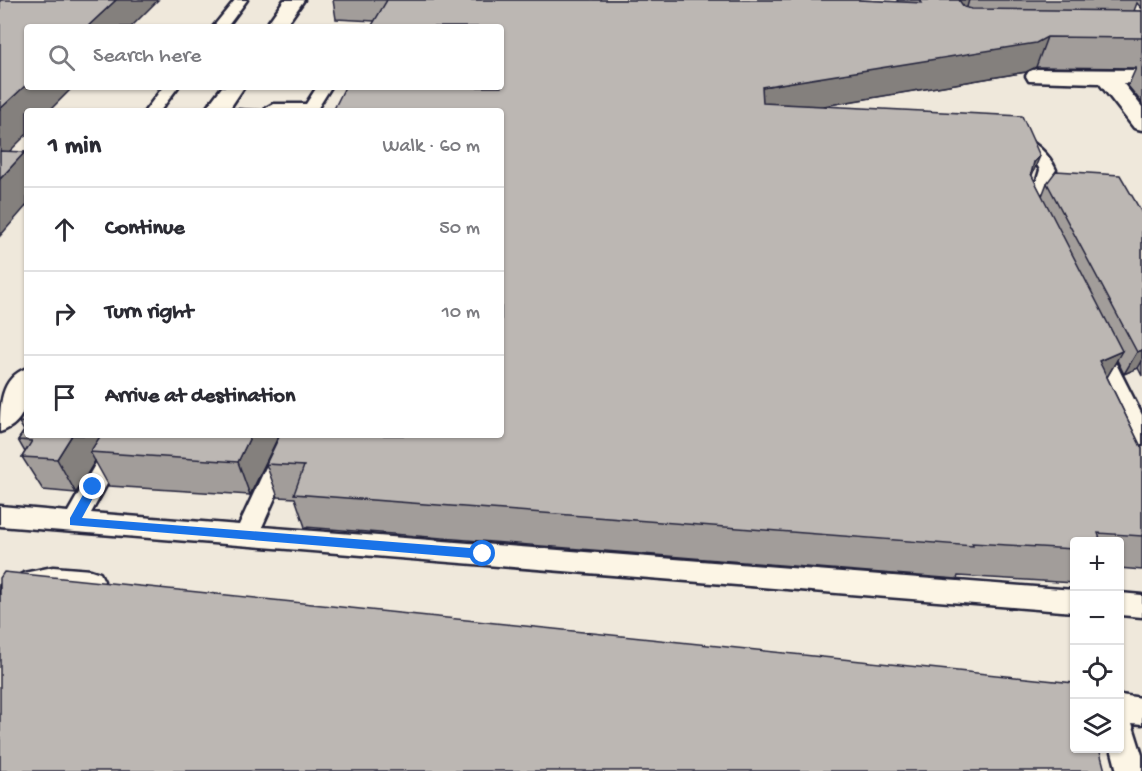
<!DOCTYPE html>
<meta charset="utf-8">
<style>
:root{--surface:#fff;--page:#f7f7f7;--text:#2b2b33;--muted:#7c7c81;--line:#e1e1e2}
body{margin:0;font-family:"Gochi Hand",sans-serif;background:var(--page);color:var(--text)}
.controls{position:absolute;right:18px;bottom:18px;display:grid;overflow:hidden;border-radius:6px;box-shadow:0 2px 4px #0004}
.controls button{width:54px;height:54px;display:grid;place-items:center;padding:0;border:0;border-bottom:2px solid var(--line);background:var(--surface);color:var(--text);font:30px sans-serif}
.stop{position:absolute;width:18px;height:18px;margin:-14px;border:4px solid #1a73e8;border-radius:50%;background:#fff}
.stop.end{background:#1a73e8;border-color:#fff;box-shadow:0 2px 6px #0008}
.list{margin:0;padding:0;list-style:none}
h2{display:flex;justify-content:space-between;align-items:center;height:78px;margin:0;padding:0 24px;font-size:26px}
h2 small{font-size:20px;font-weight:400;color:var(--muted)}
.list li{display:grid;grid-template-columns:39px 1fr auto;gap:18px;align-items:center;box-sizing:border-box;height:84px;padding:0 24px;border-top:2px solid var(--line)}
.list b{display:block;font-size:22px;white-space:nowrap}
.list em{font-size:20px;font-style:normal;color:var(--muted)}
.icon{flex:none;width:33px;height:33px;fill:none;stroke:currentColor;stroke-width:2;stroke-linecap:round;stroke-linejoin:round}
.map{position:relative;flex:none;width:1142px;height:771px;overflow:hidden}
.search{position:absolute;background:var(--surface);box-shadow:0 2px 4px #0004;left:24px;top:24px;width:480px;height:66px;display:flex;align-items:center;gap:15px;box-sizing:border-box;padding:0 21px;border-radius:6px;color:var(--muted);font-size:22px}
.panel{position:absolute;background:var(--surface);box-shadow:0 2px 4px #0004;left:24px;top:108px;width:480px;height:330px;border-radius:6px}
.map>svg:first-child{display:block}
.lines{fill:none;stroke-linecap:round;stroke-linejoin:round}
.service-casing{stroke:#22223b;stroke-width:5}
.minor-casing{stroke:#22223b;stroke-width:5}
.service{fill:#fcf5e5;fill-rule:evenodd}
.minor{fill:#fcf5e5;fill-rule:evenodd}
.wall{fill:#a29d9a;stroke:#22223b;stroke-width:1.5}
.shaded-wall{fill:#84807d;stroke:#22223b;stroke-width:1.5}
.building{fill:#bcb7b3;stroke:#22223b;stroke-width:1.5}
.route{fill:#1a73e8}
</style>
<div class="map">
<svg width="1142" height="771" viewBox="0 0 1142 771">
<rect width="100%" height="100%" fill="#efe8db"/>
<filter id="ink" filterUnits="userSpaceOnUse"><feTurbulence type="fractalNoise" baseFrequency=".0167" numOctaves="2"/><feDisplacementMap in="SourceGraphic" scale="12" xChannelSelector="R" yChannelSelector="G"/><feConvolveMatrix kernelMatrix="1 2 1 2 8 2 1 2 1" color-interpolation-filters="sRGB"/></filter>
<g filter="url(#ink)">
<g class="lines">
<g class="service-casing">
<g id="service">
<polygon points="235,0 247,0 227,27 213,27"/>
<polygon points="163,87 178,87 160,111 145,111"/>
<polygon points="317,87 331,87 316,111 268,111 266,108 273,104 306,104"/>
<path d="M1015 134C1032 139 1049 153 1056 170L1052 183 1038 197 1040 210 1037 214H1025L1021 196 1037 180 1040 170C1033 154 1017 151 1007 139L1010 136Z"/>
<polygon points="1097,339 1104,341 1107,346 1142,415 1142,445 1134,443 1131,437 1087,346 1090,341"/>
<polygon points="112,435 134,435 91,513 239,525 281,435 303,435 262,527 1074,590 1074,612 0,526 0,506 68,512"/>
<path d="M53 567 91 570 100 573 104 581 100 589C82 595 62 586 42 589 26 592 15 607 0 612V586L24 573Z"/>
<polygon points="1120,593 1142,595 1142,617 1120,615"/>
<polygon points="1120,695 1142,698 1142,724 1132,723 1142,755 1142,771 1117,771 1111,748 1120,748"/>
</g>
</g>
<g class="minor-casing">
<g id="minor">
<polygon points="284,0 304,0 285,27 265,27"/>
<polygon points="1037,69 1142,70 1142,84 1123,83 1142,107 1142,130 1134,128 1099,83 1029,81 1026,76 1029,71"/>
<polygon points="222,87 244,87 228,111 204,111"/>
<path d="M27 368C27 395 30 422 0 432 0 405 0 378 27 368Z"/>
</g>
</g>
<use href="#service" class="service"/>
<use href="#minor" class="minor"/>
</g>
<g class="wall">
<polygon points="333,0 858,0 898,2 897,0 1142,0 1142,9 1137,3 1134,11 1142,11 1142,103 1128,86 1136,68 1036,67 1026,72 822,106 1032,176 1042,196 1047,183 1142,213 1142,376 1138,368 1124,374 1117,360 1107,377 1142,449 1142,570 1119,568 1119,542 1074,542 1074,583 958,576 957,579 305,527 295,498 278,497 266,464 501,435 501,87 375,21 336,19"/>
<polygon points="27,410 27,435 279,435 250,495 109,486 95,461 76,493 43,490 22,457 25,452 18,440 24,431 19,422"/>
</g>
<g class="shaded-wall">
<polygon points="116,0 158,0 131,27 87,27"/>
<polygon points="959,0 969,0 963,21"/>
<polygon points="1047,37 1036,67 1026,72 758,117 762,87"/>
<polygon points="27,84 27,87 73,87 49,111 27,111 27,134 0,161 0,109"/>
<polygon points="25,152 27,157 27,205 0,236 0,179"/>
<polygon points="1040,156 1027,187 1034,162"/>
<polygon points="1142,350 1142,361 1138,368 1124,374 1137,352"/>
<polygon points="1122,351 1103,384 1099,361"/>
<polygon points="72,435 109,435 90,452 95,461 76,493 57,459"/>
<polygon points="251,435 279,435 250,495 238,462"/>
</g>
<g class="building">
<polygon points="0,0 116,0 87,27 27,27 27,84 0,109"/>
<polygon points="387,0 858,0 922,3 920,0 959,0 964,7 972,9 1142,11 1142,38 1047,37 1036,43 762,87 763,103 1022,116 1040,156 1034,162 1031,174 1122,351 1099,361 1142,449 1142,536 1098,533 1101,542 1074,542 1074,549 972,543 973,546 294,494 304,466 266,464 280,435 501,435 501,111 333,111 345,87 501,87 501,27 371,27"/>
<polygon points="232,108 286,111 230,111"/>
<polygon points="0,151 25,152 0,179"/>
<polygon points="1056,171 1120,175 1142,213 1142,350 1137,352 1047,183"/>
<polygon points="27,410 27,423 19,422"/>
<polygon points="27,427 27,435 72,435 57,459 22,457 32,441 18,440"/>
<polygon points="101,435 251,435 238,462 90,452"/>
<polygon points="4,572 1074,683 1074,748 1099,748 1105,771 0,771 0,578"/>
</g>
</g>
<polygon class="route" points="93,483 99,487 82,518 483,549 489,554 483,559 70,525 70,518 89,484"/>
</svg>
<div class="controls">
<button>+</button>
<button>−</button>
<button><svg class="icon" aria-label="locate" viewBox="0 0 24 24"><circle cx="12" cy="12" r="6"/><path d="M12 2v4M12 18v4M2 12h4M18 12h4"/></svg></button>
<button><svg class="icon" aria-label="layers" viewBox="0 0 24 24"><path d="M12 4l9 5-9 5-9-5zM3 14l9 5 9-5"/></svg></button>
</div>
<div class="stop" style="left:483px;top:554px"></div>
<div class="stop end" style="left:93px;top:487px"></div>
<div class="search"><svg class="icon" aria-label="search" viewBox="0 0 24 24"><circle cx="10" cy="10" r="6"/><path d="M15 15l6 6"/></svg>Search here</div>
<section class="panel">
<h2>1 min<small>Walk · 60 m</small></h2>
<ul class="list">
<li><svg class="icon" aria-label="ahead" viewBox="0 0 24 24"><path d="M12 20V5M6 11l6-6 6 6"/></svg><div><b>Continue</b></div><em>50 m</em></li>
<li><svg class="icon" aria-label="right" viewBox="0 0 24 24"><path d="M7 20v-9h11M14 6l5 5-5 5"/></svg><div><b>Turn right</b></div><em>10 m</em></li>
<li><svg class="icon" aria-label="arrive" viewBox="0 0 24 24"><path d="M6 21V4h12l-3 4 3 4H6"/></svg><div><b>Arrive at destination</b></div></li>
</ul>
</section>
</div>
